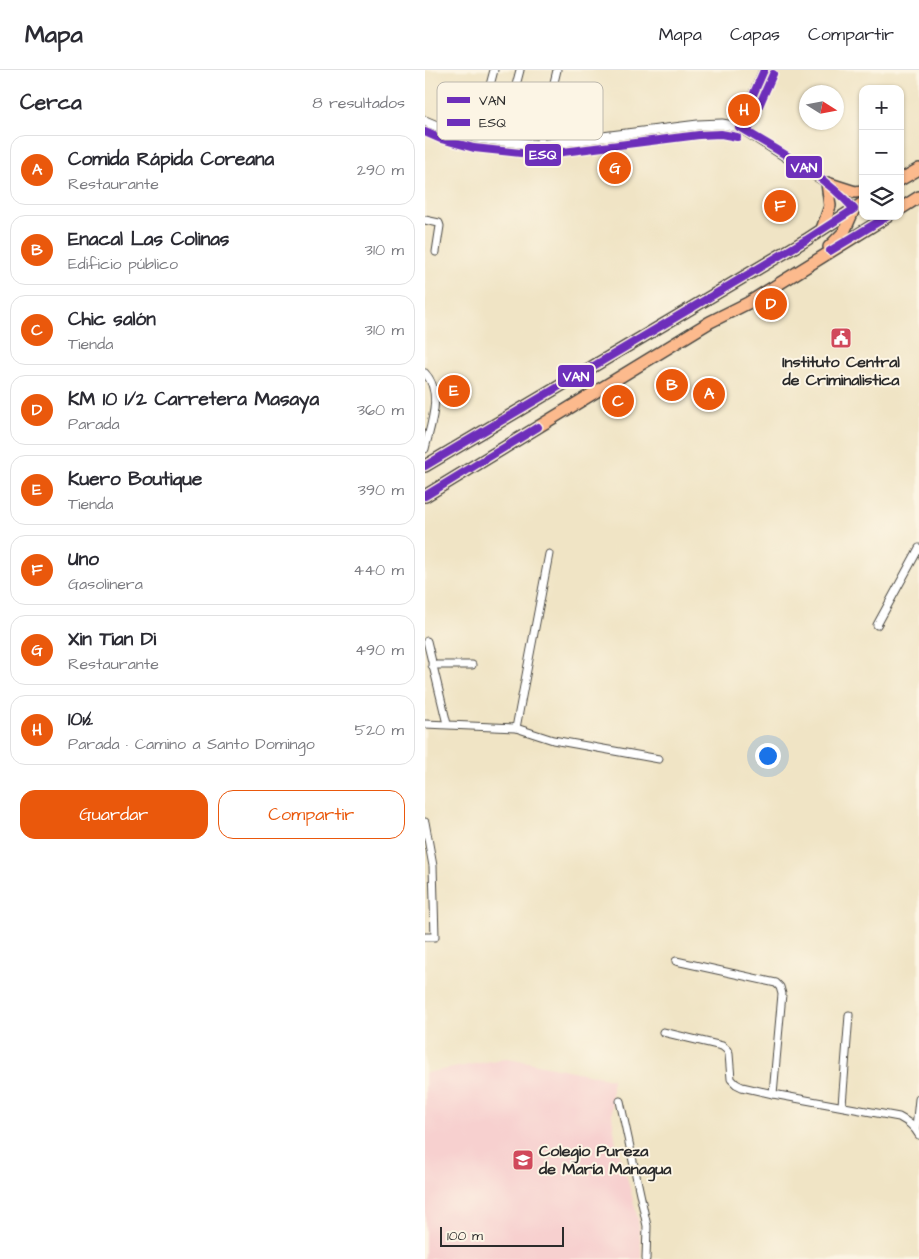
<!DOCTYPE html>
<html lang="es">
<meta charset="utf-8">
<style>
:root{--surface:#fff;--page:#f2f2f3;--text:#2b2b33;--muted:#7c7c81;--line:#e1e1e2;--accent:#ea580c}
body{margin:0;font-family:"Architects Daughter",sans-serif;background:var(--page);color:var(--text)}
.controls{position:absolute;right:15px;top:15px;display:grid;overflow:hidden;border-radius:10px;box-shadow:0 1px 4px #0004}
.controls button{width:45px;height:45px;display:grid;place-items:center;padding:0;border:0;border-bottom:1px solid var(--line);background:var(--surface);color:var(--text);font:25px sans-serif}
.compass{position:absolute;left:374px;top:15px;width:45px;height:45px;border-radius:50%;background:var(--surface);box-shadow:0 1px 4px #0004;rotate:101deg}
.scale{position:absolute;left:15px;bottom:12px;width:124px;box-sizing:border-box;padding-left:5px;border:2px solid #2b2b2b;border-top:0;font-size:14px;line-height:18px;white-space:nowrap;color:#2b2b2b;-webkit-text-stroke:4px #fcf5e5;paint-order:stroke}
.you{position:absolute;left:342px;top:685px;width:18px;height:18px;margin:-12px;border:4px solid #fff;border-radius:50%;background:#1a73e8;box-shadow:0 0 0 8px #1a73e833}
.badge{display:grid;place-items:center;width:32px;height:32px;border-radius:50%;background:var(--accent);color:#fff;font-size:16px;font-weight:700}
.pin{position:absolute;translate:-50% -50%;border:2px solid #fff;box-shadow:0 1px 5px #0006}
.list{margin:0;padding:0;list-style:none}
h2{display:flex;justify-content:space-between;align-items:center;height:65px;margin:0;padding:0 20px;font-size:21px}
h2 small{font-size:16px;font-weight:400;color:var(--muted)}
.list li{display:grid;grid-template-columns:32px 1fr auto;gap:15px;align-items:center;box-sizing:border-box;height:70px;margin:0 10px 10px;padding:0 10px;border:1px solid var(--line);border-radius:15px}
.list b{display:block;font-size:19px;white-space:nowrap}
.list p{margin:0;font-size:16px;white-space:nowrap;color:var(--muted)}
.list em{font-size:16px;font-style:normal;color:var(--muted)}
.actions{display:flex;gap:10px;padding:15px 20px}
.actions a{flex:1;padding:11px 0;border:1px solid var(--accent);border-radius:15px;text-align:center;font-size:18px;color:var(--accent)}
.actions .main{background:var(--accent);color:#fff}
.icon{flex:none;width:28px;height:28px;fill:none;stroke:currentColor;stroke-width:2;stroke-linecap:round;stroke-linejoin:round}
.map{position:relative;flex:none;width:494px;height:1189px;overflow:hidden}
header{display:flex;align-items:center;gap:30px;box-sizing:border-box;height:70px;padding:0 25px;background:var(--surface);border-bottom:1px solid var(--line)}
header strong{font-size:24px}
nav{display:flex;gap:28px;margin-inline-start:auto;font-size:18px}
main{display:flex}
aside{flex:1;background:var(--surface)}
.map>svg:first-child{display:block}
.built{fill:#f7d0cf}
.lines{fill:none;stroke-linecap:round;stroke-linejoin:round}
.minor-casing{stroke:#494742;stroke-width:9}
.tertiary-casing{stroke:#494742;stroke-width:11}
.trunk-casing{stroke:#494742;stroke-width:14}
.minor{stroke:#fff;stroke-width:7}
.tertiary{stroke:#fff;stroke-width:9}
.trunk{stroke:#fcba8d;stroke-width:11}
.bus-1-casing{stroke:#fcf5e5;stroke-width:11}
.bus-2-casing{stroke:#fcf5e5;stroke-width:11}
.bus-1{stroke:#6d2fba;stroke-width:8}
.bus-2{stroke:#6d2fba;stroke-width:8}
.labels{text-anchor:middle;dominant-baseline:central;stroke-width:4;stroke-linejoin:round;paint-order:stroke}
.poi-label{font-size:16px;font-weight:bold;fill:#2b2b2b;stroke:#fcf5e5}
.key{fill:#fcf5e5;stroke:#bdb8ad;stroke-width:1}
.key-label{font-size:14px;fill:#2b2b2b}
.line-badge{stroke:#fcf5e5;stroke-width:2}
.badge-label{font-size:14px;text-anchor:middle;font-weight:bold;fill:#fff}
</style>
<header>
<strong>Mapa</strong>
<nav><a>Mapa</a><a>Capas</a><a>Compartir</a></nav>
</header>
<main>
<aside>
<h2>Cerca<small>8 resultados</small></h2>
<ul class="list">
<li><span class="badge">A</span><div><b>Comida Rápida Coreana</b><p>Restaurante</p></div><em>290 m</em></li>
<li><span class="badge">B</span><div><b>Enacal Las Colinas</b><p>Edificio público</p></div><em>310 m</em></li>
<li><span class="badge">C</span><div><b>Chic salón</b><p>Tienda</p></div><em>310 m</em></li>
<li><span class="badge">D</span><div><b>KM 10 1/2 Carretera Masaya</b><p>Parada</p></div><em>360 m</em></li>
<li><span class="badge">E</span><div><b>Kuero Boutique</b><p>Tienda</p></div><em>390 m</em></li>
<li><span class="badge">F</span><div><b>Uno</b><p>Gasolinera</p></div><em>440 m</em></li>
<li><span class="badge">G</span><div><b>Xin Tian Di</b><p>Restaurante</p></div><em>490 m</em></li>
<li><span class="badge">H</span><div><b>10½</b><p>Parada · Camino a Santo Domingo</p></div><em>520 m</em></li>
</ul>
<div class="actions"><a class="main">Guardar</a><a>Compartir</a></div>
</aside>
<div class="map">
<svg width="494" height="1189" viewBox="0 0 494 1189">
<rect width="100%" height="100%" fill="#fcf5e5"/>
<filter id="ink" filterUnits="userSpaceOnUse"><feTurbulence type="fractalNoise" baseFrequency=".02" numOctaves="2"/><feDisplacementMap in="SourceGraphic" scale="10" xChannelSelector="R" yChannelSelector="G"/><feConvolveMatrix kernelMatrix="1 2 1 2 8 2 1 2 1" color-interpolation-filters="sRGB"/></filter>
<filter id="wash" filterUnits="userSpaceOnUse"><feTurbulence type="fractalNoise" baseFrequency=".0096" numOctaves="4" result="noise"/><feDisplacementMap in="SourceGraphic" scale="20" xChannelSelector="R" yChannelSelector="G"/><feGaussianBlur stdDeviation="1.12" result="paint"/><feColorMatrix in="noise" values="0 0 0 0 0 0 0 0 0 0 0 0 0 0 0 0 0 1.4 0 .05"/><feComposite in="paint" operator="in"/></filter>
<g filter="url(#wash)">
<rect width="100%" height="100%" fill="#f0e4c5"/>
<polygon class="built" points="83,988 187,1009 187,1046 191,1074 202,1107 213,1149 217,1189 0,1189 0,1003"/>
</g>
<g filter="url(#ink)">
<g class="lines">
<g class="minor-casing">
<g id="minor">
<polyline points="51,68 69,0"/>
<polyline points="68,70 78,29 87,26 89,23 95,0"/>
<polyline points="114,75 132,0"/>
<polyline points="0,150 14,153 15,156 11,182"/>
<path d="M0 303C19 323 5 356 0 379"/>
<polyline points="452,555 494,478"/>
<polyline points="2,571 22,654"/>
<polyline points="7,595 47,595"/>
<polyline points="0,654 91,658 128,670 234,689"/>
<polyline points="91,658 124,484"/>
<polyline points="0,752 8,796 10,867 0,867"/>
<polyline points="251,891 351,913 355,917 357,924 348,1024"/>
<path d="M238 962 297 976 302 980 304 984 306 1009 311 1014 317 1017 348 1024 474 1047C483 1052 489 1056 494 1065"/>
<polyline points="195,1031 222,1156 221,1189"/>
<polyline points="417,1035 424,945"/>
<polyline points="491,1058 494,1029"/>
</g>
</g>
<g class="tertiary-casing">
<g id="tertiary">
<polyline points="0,51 19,59 51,68 114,75 273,55 297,54 314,57 402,113 419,127 429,139"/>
<polyline points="314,57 339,0"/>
</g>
</g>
<g class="trunk-casing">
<g id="trunk">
<polyline points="475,110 494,99"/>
<polyline points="475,139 494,127"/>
<polyline points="397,159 405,136 402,113 430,122 438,121"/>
<polyline points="404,177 419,162 429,139"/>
<polyline points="0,396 381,170 438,133"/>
<polyline points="0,426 285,252 323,233 463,146"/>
</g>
</g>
<use href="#minor" class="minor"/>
<use href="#tertiary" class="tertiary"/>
<use href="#trunk" class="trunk"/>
<g class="bus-1-casing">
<g id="bus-1">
<polyline points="405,181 463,146"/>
<path d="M0 396 381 170 429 139C397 103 355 82 314 57L339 0"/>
<polyline points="0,426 113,357"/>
</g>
</g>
<g class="bus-2-casing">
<g id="bus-2">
<polyline points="323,61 348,4"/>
<polyline points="0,62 16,69 49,78 114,85 274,65 296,64 312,67"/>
</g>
</g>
<use href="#bus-1" class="bus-1"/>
<use href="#bus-2" class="bus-2"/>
</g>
</g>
<defs>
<g id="civic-square" transform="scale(1.125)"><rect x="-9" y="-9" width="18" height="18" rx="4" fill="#d1495b" stroke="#fcf5e5"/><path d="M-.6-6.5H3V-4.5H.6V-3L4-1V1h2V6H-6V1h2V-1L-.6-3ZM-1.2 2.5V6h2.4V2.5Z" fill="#fff"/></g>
<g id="school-square" transform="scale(1.125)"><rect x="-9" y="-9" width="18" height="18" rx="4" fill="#d1495b" stroke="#fcf5e5"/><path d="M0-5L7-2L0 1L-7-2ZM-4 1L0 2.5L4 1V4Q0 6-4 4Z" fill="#fff"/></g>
</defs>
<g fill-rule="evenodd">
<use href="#civic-square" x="416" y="268"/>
<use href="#school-square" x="98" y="1090"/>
</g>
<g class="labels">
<g class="poi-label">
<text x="416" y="292">Instituto Central<tspan x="416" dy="18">de Criminalistica</tspan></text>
<text x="114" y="1081" text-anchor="start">Colegio Pureza<tspan x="114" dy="18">de María Managua</tspan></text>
</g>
</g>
<rect x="12" y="12" width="166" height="58" rx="8" class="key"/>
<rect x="22" y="27" width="23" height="6" fill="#6d2fba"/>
<rect x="22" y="49" width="23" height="7" fill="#6d2fba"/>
<g class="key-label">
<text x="54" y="35">VAN</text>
<text x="54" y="57">ESQ</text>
</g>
<g class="line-badge">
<rect x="99" y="73" width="38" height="24" rx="5" fill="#6d2fba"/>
<rect x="360" y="85" width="38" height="24" rx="5" fill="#6d2fba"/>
<rect x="132" y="294" width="38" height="24" rx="5" fill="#6d2fba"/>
</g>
<g class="badge-label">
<text x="118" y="89">ESQ</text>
<text x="379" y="102">VAN</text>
<text x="151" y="311">VAN</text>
</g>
</svg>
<div class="controls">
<button>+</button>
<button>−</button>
<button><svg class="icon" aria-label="layers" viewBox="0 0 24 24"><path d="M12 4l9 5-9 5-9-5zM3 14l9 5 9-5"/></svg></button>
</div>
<svg class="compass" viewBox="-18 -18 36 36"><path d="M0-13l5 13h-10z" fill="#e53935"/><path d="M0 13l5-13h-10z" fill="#7c7c81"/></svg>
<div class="scale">100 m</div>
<div class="you"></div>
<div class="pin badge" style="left:284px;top:324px">A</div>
<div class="pin badge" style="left:247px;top:315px">B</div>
<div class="pin badge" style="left:193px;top:331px">C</div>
<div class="pin badge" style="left:346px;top:234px">D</div>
<div class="pin badge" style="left:29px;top:321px">E</div>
<div class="pin badge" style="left:355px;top:136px">F</div>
<div class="pin badge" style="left:190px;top:98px">G</div>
<div class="pin badge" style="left:319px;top:40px">H</div>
</div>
</main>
